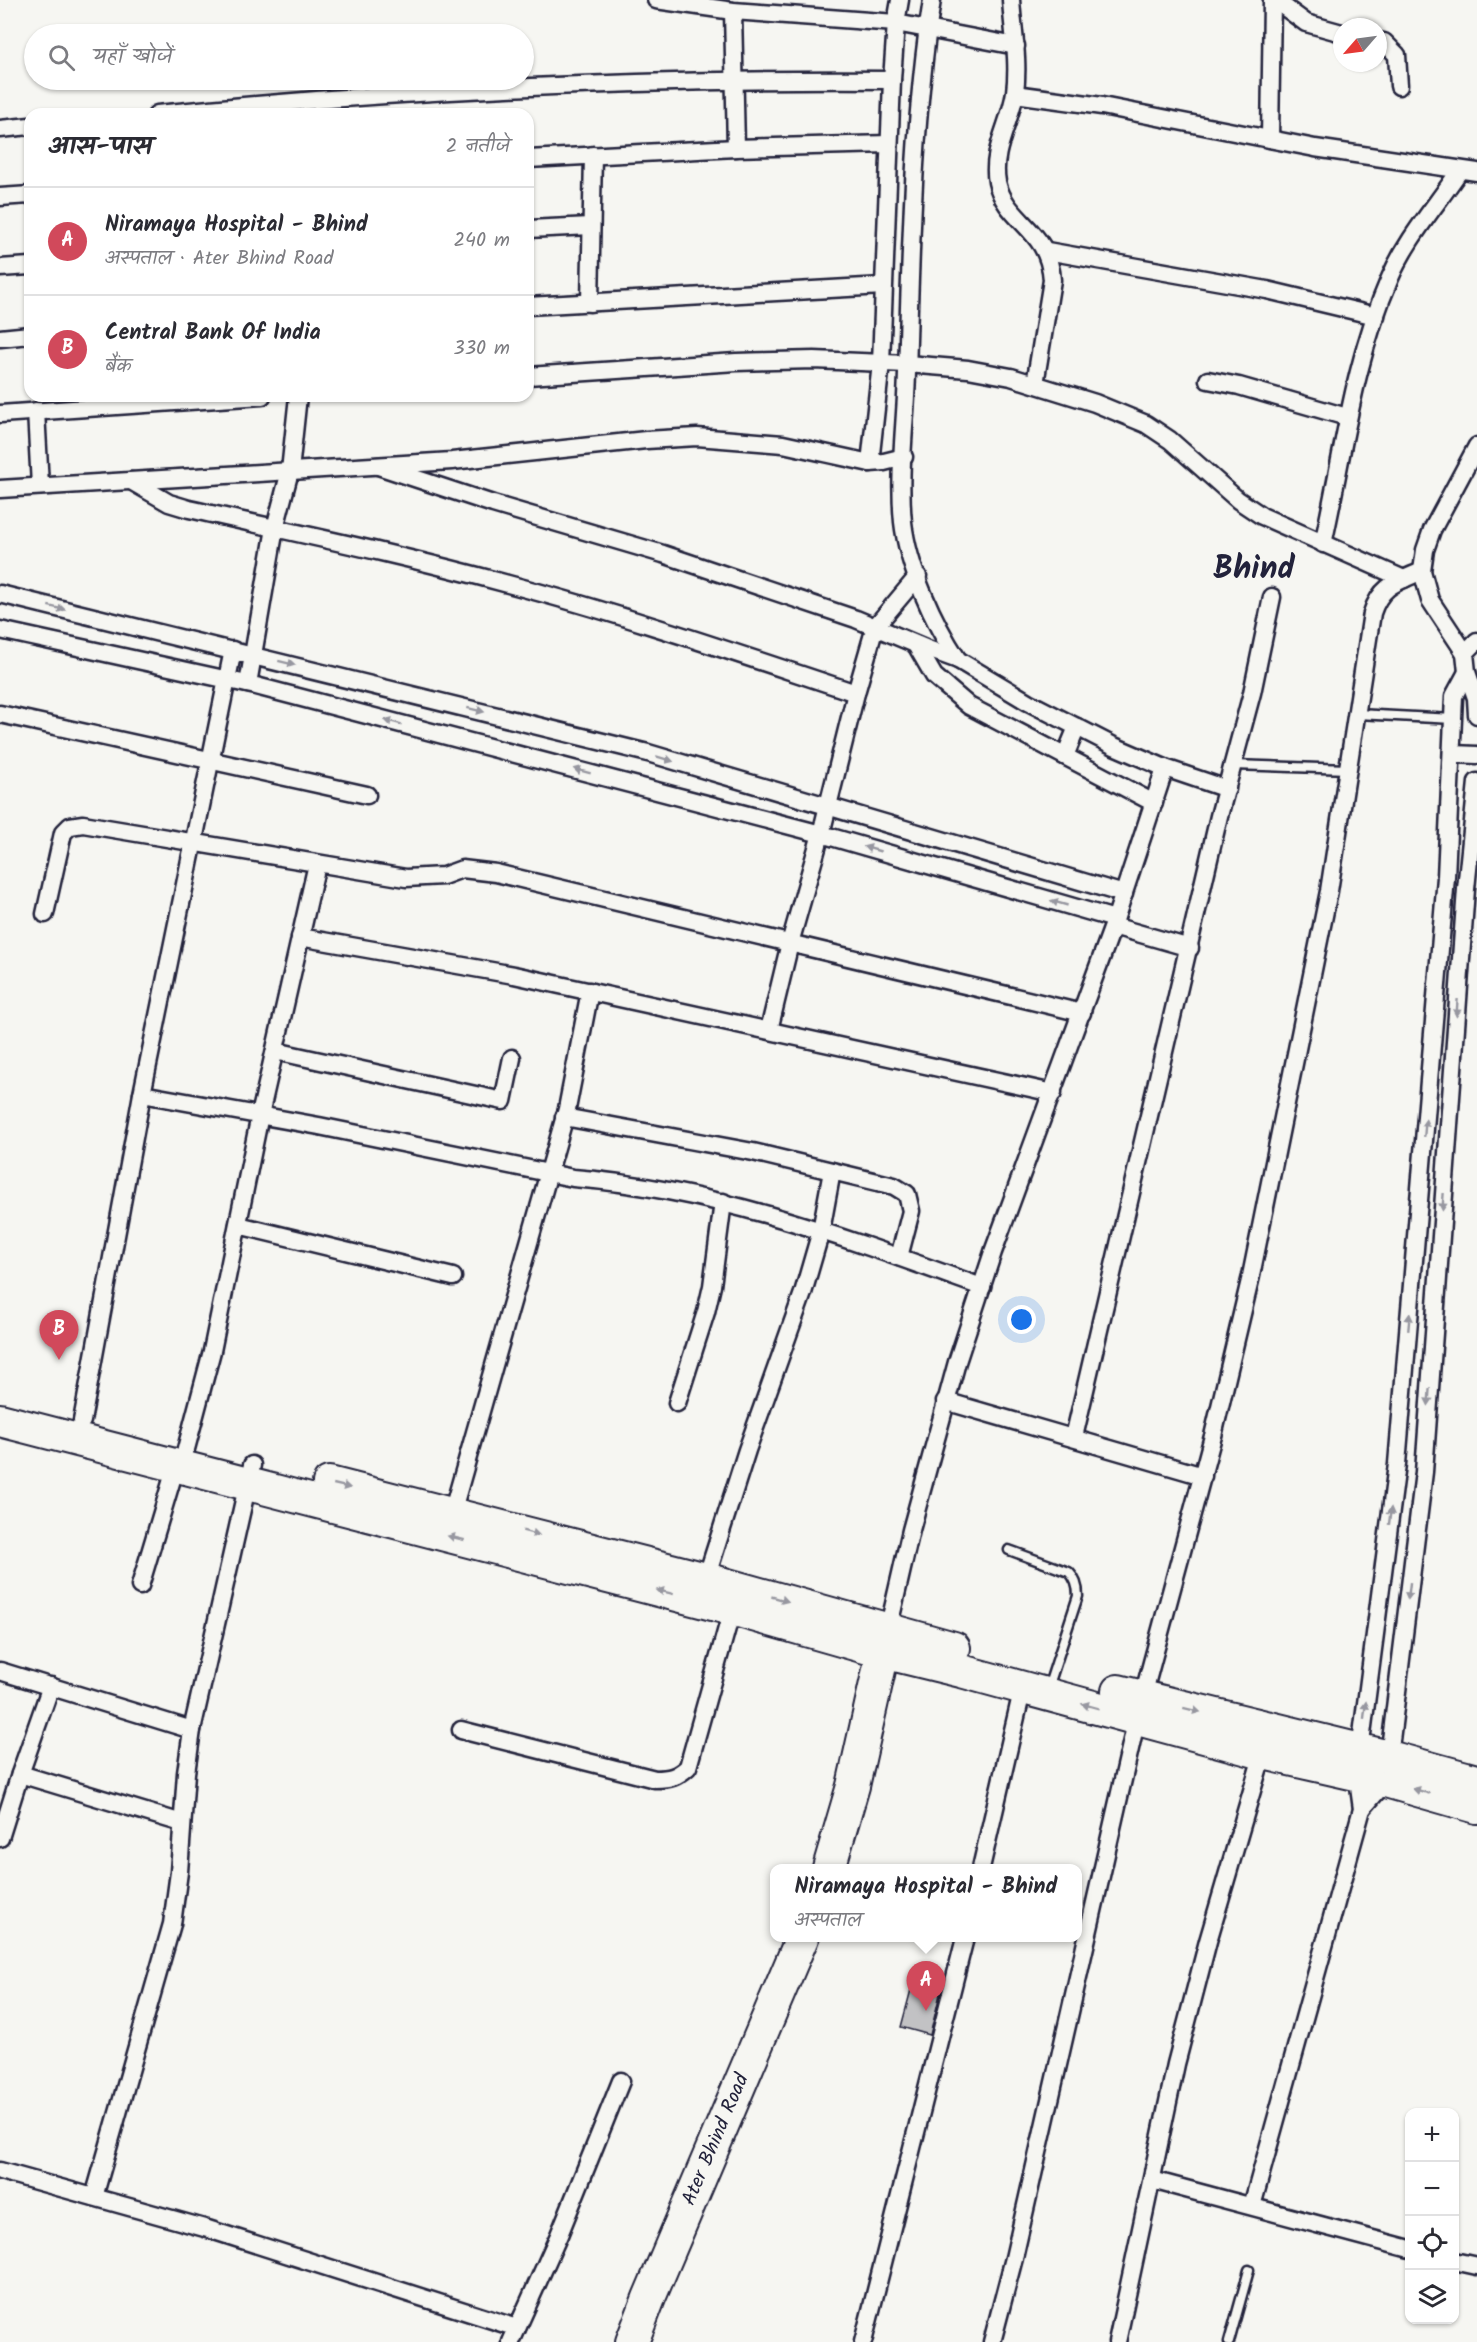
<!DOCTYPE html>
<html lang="hi">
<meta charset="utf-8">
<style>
:root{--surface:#fff;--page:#f7f7f7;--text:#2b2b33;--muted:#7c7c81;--line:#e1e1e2;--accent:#d1495b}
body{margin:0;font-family:Kalam,"Playpen Sans Deva",sans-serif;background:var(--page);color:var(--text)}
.controls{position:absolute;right:18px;bottom:18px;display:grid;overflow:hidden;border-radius:12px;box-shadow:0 2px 4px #0004}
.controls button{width:54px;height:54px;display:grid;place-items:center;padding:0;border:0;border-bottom:2px solid var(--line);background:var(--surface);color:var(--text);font:30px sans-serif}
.compass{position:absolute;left:1333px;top:18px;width:54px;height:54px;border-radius:50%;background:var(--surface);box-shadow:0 2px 4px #0004;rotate:242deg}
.you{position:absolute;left:1022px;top:1320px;width:21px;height:21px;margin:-15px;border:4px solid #fff;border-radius:50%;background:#1a73e8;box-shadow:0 0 0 9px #1a73e833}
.badge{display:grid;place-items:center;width:39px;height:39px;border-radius:50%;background:var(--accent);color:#fff;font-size:20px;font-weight:700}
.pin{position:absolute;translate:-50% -50px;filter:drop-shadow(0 2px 3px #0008)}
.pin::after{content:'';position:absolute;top:32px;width:21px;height:18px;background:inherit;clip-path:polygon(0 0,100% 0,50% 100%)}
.popup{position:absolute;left:770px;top:1864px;width:312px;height:78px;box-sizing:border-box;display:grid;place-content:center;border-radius:12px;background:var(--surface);filter:drop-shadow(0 2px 4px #0005);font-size:20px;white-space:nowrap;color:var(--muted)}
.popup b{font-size:22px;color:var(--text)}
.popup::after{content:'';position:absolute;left:50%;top:100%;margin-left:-12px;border:12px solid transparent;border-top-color:var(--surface)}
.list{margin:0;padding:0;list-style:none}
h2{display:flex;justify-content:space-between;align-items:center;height:78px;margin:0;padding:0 24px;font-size:26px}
h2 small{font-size:20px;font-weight:400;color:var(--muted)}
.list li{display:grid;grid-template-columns:39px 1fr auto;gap:18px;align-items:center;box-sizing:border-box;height:108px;padding:0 24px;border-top:2px solid var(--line)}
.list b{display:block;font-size:22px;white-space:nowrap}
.list p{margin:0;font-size:20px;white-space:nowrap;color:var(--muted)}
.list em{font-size:20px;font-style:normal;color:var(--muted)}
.icon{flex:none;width:33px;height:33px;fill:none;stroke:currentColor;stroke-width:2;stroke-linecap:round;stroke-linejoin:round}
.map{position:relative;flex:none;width:1477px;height:2342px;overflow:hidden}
.search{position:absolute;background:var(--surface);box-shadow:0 2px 4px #0004;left:24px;top:24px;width:510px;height:66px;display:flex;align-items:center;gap:15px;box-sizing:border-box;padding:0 21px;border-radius:33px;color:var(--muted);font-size:22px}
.panel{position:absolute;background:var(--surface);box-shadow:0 2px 4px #0004;left:24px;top:108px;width:510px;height:294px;border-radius:18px}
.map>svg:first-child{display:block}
.building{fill:#c2c2c4;stroke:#22223b;stroke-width:1.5}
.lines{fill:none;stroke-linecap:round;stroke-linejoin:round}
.lane-casing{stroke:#22223b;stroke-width:13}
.street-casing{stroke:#22223b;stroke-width:21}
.highway-casing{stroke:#22223b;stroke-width:36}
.lane{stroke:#f6f6f2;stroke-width:8}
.street{stroke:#f6f6f2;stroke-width:16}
.highway{stroke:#f6f6f2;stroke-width:32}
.oneway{fill:#9797a0}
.labels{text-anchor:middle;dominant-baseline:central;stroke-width:6;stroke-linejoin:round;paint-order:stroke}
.street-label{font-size:20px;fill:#22223b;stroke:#f6f6f2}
.town-label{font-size:32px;font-weight:bold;fill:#22223b;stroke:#f6f6f2}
</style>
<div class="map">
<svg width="1477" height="2342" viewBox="0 0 1477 2342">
<rect width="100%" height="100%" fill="#f6f6f2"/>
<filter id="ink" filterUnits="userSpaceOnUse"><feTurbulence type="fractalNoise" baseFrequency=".0167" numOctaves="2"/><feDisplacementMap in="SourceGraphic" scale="12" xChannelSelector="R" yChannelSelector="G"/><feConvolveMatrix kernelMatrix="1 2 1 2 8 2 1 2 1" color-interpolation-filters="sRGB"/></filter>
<g filter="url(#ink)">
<polygon class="building" points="912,1986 940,1994 930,2035 901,2027"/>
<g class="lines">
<g class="lane-casing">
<g id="lane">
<polyline points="1357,714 1454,719"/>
<polyline points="1233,765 1348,769"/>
<path d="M1009 1550 1069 1572C1076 1579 1078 1586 1078 1596L1048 1688"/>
<polyline points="1229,2342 1249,2270"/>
</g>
</g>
<g class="street-casing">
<g id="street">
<polyline points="656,0 733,11 896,23 1016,46"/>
<path d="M932 0C913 122 911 248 907 372 906 421 898 473 903 522 908 567 933 622 958 660"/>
<path d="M1011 0C1013 31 1019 61 1015 92 1011 122 991 150 997 182 1006 223 1049 228 1052 280L1035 384"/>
<polyline points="1275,0 1306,23 1342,33"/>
<polyline points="733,11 736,148"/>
<polyline points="1378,41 1384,42 1397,55 1399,86"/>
<polyline points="1015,94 1102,106 1315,148 1477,172"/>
<path d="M157 114C401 90 647 78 892 80"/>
<polyline points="0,129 30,126"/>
<polyline points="1270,139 1272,0"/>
<polyline points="528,159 736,148 889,144"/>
<polyline points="0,197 30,195"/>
<polyline points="528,229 591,226"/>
<polyline points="1047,251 1267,290 1376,316"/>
<polyline points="0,268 30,266"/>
<polyline points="590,303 593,155"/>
<polyline points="528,306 883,286"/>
<polyline points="0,338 30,335"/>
<polyline points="528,376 736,362 814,360 907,364 968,369 1011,377 1095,403 1146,424 1170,440 1238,500 1262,516 1404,579"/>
<polyline points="1208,380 1239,386 1347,417"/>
<polyline points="36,411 40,486"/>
<polyline points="0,414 262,396"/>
<polyline points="1477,446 1432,530 1425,550 1422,571 1430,600 1465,653 1467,672 1476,698 1477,715"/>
<polyline points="870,463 881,363 892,80 896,23 900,0"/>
<polyline points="378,466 493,504 663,554 856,619 925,648 958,660 1028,702 1114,746 1165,768 1227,789"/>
<path d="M131 481 169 503 189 509C296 533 403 555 508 584 626 615 741 655 856 693"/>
<polyline points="0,489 452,461 646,440 697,437 783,444 870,463 884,462 904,457"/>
<path d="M1323 544C1343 455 1353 363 1390 278 1407 238 1436 206 1460 170"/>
<polyline points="0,594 648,753 1124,894"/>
<polyline points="0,630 256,686 821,834 1115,919"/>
<polyline points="916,645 934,676 969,706 1154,803"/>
<polyline points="1465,653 1477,641"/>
<polyline points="248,684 275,528 290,471 298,396"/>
<polyline points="0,714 367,795"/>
<polyline points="1453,754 1477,755"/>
<polyline points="1065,756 1077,727"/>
<polyline points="45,914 63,833 70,826 83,824 406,878 443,876 462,869 496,873 1082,1013"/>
<polyline points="1113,926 1190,948"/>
<polyline points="300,937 514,975 1053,1093"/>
<polyline points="769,1030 790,943 821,834 856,693 875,627 918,576"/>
<polyline points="275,1051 503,1101 512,1058"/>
<path d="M142 1094 319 1126 573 1178C716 1189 848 1239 982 1287"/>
<polyline points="564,1117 753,1152 894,1186 907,1194 911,1211 899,1257"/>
<polyline points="238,1225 453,1277"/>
<polyline points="945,1401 1203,1476"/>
<polyline points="677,1403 706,1312 712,1286 723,1202"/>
<polyline points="82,1421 142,1094 233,650"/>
<polyline points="1074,1437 1219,816 1252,693 1272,597"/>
<polyline points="186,1449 212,1351 260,1115 317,864"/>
<polyline points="452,1513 567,1109 590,991"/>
<polyline points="704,1585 747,1450 803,1293 821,1231 832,1171"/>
<polyline points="140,1586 176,1466"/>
<polyline points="888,1630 911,1530 957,1362 993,1252 1113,926 1165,768"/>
<polyline points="0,1671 192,1730"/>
<path d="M461 1730 655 1779C670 1779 677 1777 688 1767L734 1603"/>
<polyline points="20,1774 182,1823"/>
<polyline points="1362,1809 1386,1781 1424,1472 1466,889 1477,782"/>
<polyline points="0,1838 20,1774 51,1686"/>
<polyline points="981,1868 1023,1687"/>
<polyline points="0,2171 208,2229 517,2328"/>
<polyline points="1152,2180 1410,2249"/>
<polyline points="94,2197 172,1924 179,1872 186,1773 192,1730 252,1465"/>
<polyline points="1252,2206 1362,1809 1357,1773 1397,1464 1446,877 1454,696 1467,672"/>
<polyline points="1454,2261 1477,2266"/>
<polyline points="511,2342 559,2235 621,2081"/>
<polyline points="863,2342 965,1938"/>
<path d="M992 2342 1014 2258 1137 1718 1213 1436 1251 1276 1329 891 1372 613C1381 585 1397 582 1422 571"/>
<polyline points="1117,2342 1176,2064 1208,1941 1263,1753"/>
</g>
</g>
<g class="highway-casing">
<g id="highway">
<polyline points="0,1420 732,1609 883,1652 961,1671 1263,1753 1386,1781 1477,1807"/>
<polyline points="329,1483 706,1579 954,1648"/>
<polyline points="1118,1691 1389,1757 1477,1781"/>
<polyline points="829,1868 853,1786 887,1634"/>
<path id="s1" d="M632 2342 649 2298 802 1938"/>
</g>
</g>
<use href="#lane" class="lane"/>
<use href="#street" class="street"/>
<use href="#highway" class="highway"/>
</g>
<defs><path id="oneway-solid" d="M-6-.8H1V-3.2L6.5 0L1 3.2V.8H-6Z" transform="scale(1.5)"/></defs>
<g class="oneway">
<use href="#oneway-solid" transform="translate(57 608) rotate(14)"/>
<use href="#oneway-solid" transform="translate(287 663) rotate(14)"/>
<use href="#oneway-solid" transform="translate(476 710) rotate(14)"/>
<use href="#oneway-solid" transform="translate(393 722) rotate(-165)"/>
<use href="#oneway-solid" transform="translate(665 759) rotate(17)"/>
<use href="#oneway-solid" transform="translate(582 771) rotate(-165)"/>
<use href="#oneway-solid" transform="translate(872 849) rotate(-164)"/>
<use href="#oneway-solid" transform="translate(1059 903) rotate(-164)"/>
<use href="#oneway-solid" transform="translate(1457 1008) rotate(94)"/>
<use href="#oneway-solid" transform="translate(1425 1128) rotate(-85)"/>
<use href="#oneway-solid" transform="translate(1443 1202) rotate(94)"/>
<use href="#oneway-solid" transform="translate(1409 1322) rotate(-85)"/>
<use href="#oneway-solid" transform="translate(1429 1397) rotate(94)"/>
<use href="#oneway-solid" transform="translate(342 1486) rotate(13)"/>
<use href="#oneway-solid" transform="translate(1390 1516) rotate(-83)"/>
<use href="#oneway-solid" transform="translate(531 1533) rotate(15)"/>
<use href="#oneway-solid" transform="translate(456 1538) rotate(-166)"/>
<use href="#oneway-solid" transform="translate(1409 1591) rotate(97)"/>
<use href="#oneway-solid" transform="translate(665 1592) rotate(-166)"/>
<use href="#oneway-solid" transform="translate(780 1599) rotate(16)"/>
<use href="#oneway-solid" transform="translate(1090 1706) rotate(-165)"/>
<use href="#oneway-solid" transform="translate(1192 1710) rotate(14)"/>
<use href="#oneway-solid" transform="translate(1365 1710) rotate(-83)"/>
<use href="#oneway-solid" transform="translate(1421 1791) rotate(-164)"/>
</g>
</g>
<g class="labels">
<g class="street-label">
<text stroke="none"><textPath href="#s1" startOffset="219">Ater Bhind Road</textPath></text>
</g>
<g class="town-label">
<text x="1254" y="569">Bhind</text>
</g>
</g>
</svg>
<div class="controls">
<button>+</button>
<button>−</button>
<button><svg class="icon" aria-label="locate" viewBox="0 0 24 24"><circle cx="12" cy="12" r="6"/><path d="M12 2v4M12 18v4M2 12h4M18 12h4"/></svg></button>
<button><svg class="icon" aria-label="layers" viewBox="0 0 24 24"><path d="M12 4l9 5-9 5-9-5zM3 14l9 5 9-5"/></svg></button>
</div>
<svg class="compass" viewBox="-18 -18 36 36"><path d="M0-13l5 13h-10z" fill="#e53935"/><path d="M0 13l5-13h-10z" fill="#7c7c81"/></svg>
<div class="you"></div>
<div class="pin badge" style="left:926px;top:2011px">A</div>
<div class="popup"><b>Niramaya Hospital - Bhind</b>अस्पताल</div>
<div class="pin badge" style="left:59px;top:1360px">B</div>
<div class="search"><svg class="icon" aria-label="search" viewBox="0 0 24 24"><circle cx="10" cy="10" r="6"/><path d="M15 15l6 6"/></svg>यहाँ खोजें</div>
<section class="panel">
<h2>आस-पास<small>2 नतीजे</small></h2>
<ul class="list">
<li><span class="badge">A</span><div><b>Niramaya Hospital - Bhind</b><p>अस्पताल · Ater Bhind Road</p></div><em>240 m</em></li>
<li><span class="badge">B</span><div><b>Central Bank Of India</b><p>बैंक</p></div><em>330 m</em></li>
</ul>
</section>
</div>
